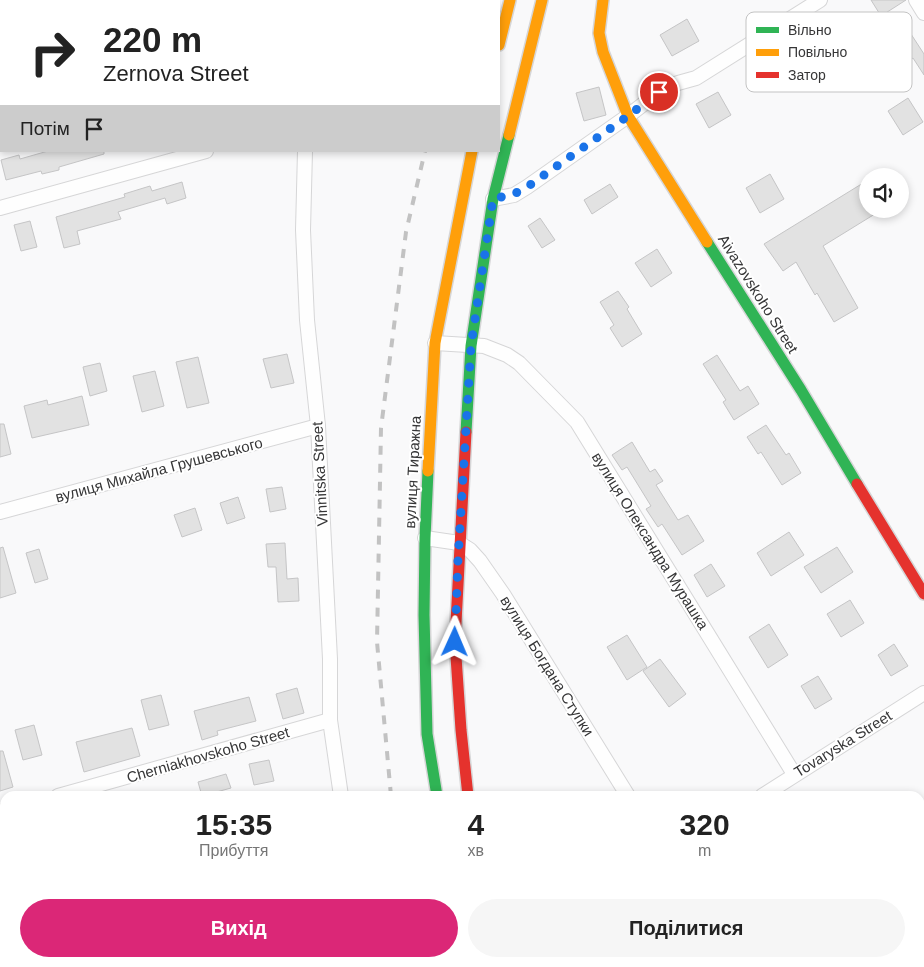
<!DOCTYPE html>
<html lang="uk">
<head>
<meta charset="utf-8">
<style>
  body { margin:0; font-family:Helvetica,sans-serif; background:#f6f6f6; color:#222; height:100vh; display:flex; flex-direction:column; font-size:19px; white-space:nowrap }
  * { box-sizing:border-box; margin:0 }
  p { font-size:16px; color:#767676 }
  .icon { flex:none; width:28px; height:28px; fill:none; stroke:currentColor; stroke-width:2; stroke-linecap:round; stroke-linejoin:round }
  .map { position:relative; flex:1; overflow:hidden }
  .sheet { position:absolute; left:0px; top:791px; width:925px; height:176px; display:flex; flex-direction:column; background:#fff; border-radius:15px 15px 0 0; box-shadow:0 2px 8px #0003 }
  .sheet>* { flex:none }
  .hud { position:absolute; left:0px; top:0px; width:500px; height:152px; box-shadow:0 2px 8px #0003; background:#fff; color:#222; overflow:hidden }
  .tools { position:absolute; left:859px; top:168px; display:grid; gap:10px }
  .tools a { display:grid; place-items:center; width:50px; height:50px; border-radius:50%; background:#fff; box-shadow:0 2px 8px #0003; font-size:25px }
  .pin { position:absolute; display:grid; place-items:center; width:42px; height:42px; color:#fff; margin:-21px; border:2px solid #fff; border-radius:50%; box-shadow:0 1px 5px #0007 }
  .me { position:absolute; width:55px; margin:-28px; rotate:1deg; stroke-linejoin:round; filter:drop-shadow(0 0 4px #0008) }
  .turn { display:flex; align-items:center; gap:18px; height:105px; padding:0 20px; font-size:22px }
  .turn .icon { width:65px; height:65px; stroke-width:2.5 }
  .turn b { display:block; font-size:35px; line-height:42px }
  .then { display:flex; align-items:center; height:48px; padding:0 20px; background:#0003; gap:10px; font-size:19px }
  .eta { display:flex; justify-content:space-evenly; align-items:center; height:85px; text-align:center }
  .eta b { font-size:30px; font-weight:700; line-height:35px }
  .primary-button { display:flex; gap:10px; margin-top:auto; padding:10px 20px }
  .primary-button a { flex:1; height:58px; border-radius:30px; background:#db2777; color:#fff; font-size:20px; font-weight:700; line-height:58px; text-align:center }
  .primary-button a+a { background:#f6f6f6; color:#222 }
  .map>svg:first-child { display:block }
  .building { fill:#e2e2e2; stroke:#c5c5c6 }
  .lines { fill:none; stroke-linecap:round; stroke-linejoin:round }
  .street-casing { stroke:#d6d6d7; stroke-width:16 }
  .fast-casing { stroke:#d6d6d7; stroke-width:14 }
  .slow-casing { stroke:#d6d6d7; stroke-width:14 }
  .jam-casing { stroke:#d6d6d7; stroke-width:14 }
  .street { stroke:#fefefe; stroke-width:14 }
  .fast { stroke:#30b455; stroke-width:11 }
  .slow { stroke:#ff9f0a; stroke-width:11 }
  .jam { stroke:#e5322d; stroke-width:11 }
  .rail { stroke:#c2c2c2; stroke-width:4; stroke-dasharray:9 9; stroke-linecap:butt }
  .route { stroke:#1a73e8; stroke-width:9; stroke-dasharray:0 16.2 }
  .labels { text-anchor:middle; stroke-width:4; stroke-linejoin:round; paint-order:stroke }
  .street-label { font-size:15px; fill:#363637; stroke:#fff }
  .key { fill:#fff; stroke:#c3c3c3; stroke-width:1 }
  .key-label { font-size:14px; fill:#363637 }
</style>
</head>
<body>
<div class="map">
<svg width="924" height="967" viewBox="0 0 924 967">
  <rect width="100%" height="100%" fill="#f9f9fa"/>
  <!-- building -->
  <g class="building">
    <polygon points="871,0 906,0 881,16"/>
    <polygon points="687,19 699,41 672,56 660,35"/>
    <polygon points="909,31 924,54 924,75 913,58 907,63 893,41"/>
    <polygon points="599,87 606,115 584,121 576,93"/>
    <polygon points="718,92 731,115 709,128 696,104"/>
    <polygon points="908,98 923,122 903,135 888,111"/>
    <polygon points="48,151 104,151 104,154 59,167 59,170 42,174 41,171 6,180 1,160 19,155 20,159"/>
    <polygon points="770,174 784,199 760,213 746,188"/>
    <polygon points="868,180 868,209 883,209 823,246 858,308 834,322 817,293 815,295 796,262 783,271 764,244"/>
    <polygon points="182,182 186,198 167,204 165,198 118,212 121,219 77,231 80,244 64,248 56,217 125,197 124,194 150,186 152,191"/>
    <polygon points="610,184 618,197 592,214 584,200"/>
    <polygon points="540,218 555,240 542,248 528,226"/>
    <polygon points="30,221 37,247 21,251 14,225"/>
    <polygon points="657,249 672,273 651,287 635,263"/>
    <polygon points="618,291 629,307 627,309 642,334 622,347 610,328 614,325 600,302"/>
    <polygon points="287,354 294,383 271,388 263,359"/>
    <polygon points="717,355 740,391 748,386 759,404 734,420 723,402 726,400 703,364"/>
    <polygon points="198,357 209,403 187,408 176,362"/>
    <polygon points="100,363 107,391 90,396 83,367"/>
    <polygon points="155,371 164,406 142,412 133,376"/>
    <polygon points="82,396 89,425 32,438 24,406 47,400 48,405"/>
    <polygon points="0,424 4,424 11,454 0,457"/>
    <polygon points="766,425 786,455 789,453 801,473 782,485 761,452 758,454 747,437"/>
    <polygon points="632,442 650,472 655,469 663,481 656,485 678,520 688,515 704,541 682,555 662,524 658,527 646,509 651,506 627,467 622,470 612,455"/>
    <polygon points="282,487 286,509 270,512 266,489"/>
    <polygon points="238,497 245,518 227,524 220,503"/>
    <polygon points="195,508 202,530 182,537 174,515"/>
    <polygon points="789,532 804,555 771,576 757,553"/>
    <polygon points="285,543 287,579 298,578 299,601 278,602 276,567 268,567 266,544"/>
    <polygon points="3,547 16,593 0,598 0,548"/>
    <polygon points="837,547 853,572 821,593 804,567"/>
    <polygon points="39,549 48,579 35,583 26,553"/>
    <polygon points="711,564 725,586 707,597 694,575"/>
    <polygon points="850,600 864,623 841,637 827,614"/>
    <polygon points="769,624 788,655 768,668 749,637"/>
    <polygon points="627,635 647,667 627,680 607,647"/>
    <polygon points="894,644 908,666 891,676 878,655"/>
    <polygon points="660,659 686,694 669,707 643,671"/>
    <polygon points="818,676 832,699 815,709 801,686"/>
    <polygon points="297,688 304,713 283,719 276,694"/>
    <polygon points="161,695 169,725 149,730 141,700"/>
    <polygon points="249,697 256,721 217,731 218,735 202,740 194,711"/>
    <polygon points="34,725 42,755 23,760 15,730"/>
    <polygon points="132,728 140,756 84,772 76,742"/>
    <polygon points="0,751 3,751 13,787 0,791"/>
    <polygon points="269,760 274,781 254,785 249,764"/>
    <polygon points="226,774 231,788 202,796 198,782"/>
  </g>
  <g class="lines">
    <!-- street casing -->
    <g class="street-casing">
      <g id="street">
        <polyline points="916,0 924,13"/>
        <polyline points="336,1 336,0"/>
        <polyline points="305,151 303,230 307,320 318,426 330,659 330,720 341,796"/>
        <polyline points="493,199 514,195 527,187 628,116 659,92 678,83 696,78 820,0"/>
        <polyline points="0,208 206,151"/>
        <polyline points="435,343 484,346 507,355 519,363 577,422 794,774"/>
        <polyline points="0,512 318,426"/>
        <polyline points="425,538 459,543 470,550 480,561 503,594 628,796"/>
        <polyline points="58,796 330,720"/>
        <polyline points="762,796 924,693"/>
        <polyline points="0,812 5,810"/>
        <polyline points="364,962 364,967"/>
        <polyline points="731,962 734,967"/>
        <polyline points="839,962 842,967"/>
      </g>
    </g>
    <!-- fast casing -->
    <g class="fast-casing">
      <g id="fast">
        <polyline points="707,242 801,390 857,484"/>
        <polyline points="466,432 471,346 493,199 509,135"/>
        <polyline points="428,471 425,538 424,615 427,734 437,796"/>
      </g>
    </g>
    <!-- slow casing -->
    <g class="slow-casing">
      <g id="slow">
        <polyline points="603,0 599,33 603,52 628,116 707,242"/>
        <polyline points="499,45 510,0"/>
        <polyline points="509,135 542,0"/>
        <polyline points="428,471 435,343 472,151"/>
        <polyline points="461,962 462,967"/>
        <polyline points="489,962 490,967"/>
      </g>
    </g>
    <!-- jam casing -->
    <g class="jam-casing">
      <g id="jam">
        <polyline points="466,432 455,642 461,730 468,796"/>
        <polyline points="857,484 924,594"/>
      </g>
    </g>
    <!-- street -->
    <use href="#street" class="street"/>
    <!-- fast -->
    <use href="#fast" class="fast"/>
    <!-- slow -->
    <use href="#slow" class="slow"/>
    <!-- jam -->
    <use href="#jam" class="jam"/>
    <!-- rail -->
    <g class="rail">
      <polyline points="459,1 460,0"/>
      <polyline points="391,796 377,642 381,428 406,232 425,151"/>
      <polyline points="412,962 413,967"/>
    </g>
  </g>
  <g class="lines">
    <!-- route -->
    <polyline class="route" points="455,642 458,560 471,346 493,199 514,194 527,187 628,116 659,92"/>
  </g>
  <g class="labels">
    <!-- street labels -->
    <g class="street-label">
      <text transform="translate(758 294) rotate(58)" y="5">Aivazovskoho Street</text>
      <text transform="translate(159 470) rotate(-15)" y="5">вулиця Михайла Грушевського</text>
      <text transform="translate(413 472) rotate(-87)" y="5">вулиця Тиражна</text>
      <text transform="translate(320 474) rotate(-93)" y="5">Vinnitska Street</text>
      <text transform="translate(650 541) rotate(58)" y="5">вулиця Олександра Мурашка</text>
      <text transform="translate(547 666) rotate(58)" y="5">вулиця Богдана Ступки</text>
      <text transform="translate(843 744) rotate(-32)" y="5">Tovaryska Street</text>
      <text transform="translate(208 755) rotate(-16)" y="5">Cherniakhovskoho Street</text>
    </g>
  </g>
  <!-- legend -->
  <rect x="746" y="12" width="166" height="80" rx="8" class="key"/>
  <rect x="756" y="27" width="23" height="6" fill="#30b455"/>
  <rect x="756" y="49" width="23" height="7" fill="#ff9f0a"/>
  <rect x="756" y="72" width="23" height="6" fill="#e5322d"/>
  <g class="key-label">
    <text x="788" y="35">Вільно</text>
    <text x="788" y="57">Повільно</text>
    <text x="788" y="80">Затор</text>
  </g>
</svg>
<div class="tools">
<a><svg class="icon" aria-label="sound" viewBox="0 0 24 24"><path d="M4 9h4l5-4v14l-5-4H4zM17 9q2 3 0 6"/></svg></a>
</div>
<div class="pin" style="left:659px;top:92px;background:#d93025"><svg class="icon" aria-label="arrive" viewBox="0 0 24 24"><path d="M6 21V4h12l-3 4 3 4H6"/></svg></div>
<svg class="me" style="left:455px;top:642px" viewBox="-20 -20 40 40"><path d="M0-17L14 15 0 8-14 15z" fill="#1a73e8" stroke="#fff" stroke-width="4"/></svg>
<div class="hud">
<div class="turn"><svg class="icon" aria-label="right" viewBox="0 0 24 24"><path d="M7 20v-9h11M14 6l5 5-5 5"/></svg><div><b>220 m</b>Zernova Street</div></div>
<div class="then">Потім<svg class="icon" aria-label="arrive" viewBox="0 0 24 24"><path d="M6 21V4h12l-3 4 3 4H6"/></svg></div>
</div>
<section class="sheet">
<div class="eta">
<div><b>15:35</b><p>Прибуття</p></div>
<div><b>4</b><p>хв</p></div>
<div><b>320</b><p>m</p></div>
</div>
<div class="primary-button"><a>Вихід</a><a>Поділитися</a></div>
</section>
</div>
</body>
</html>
